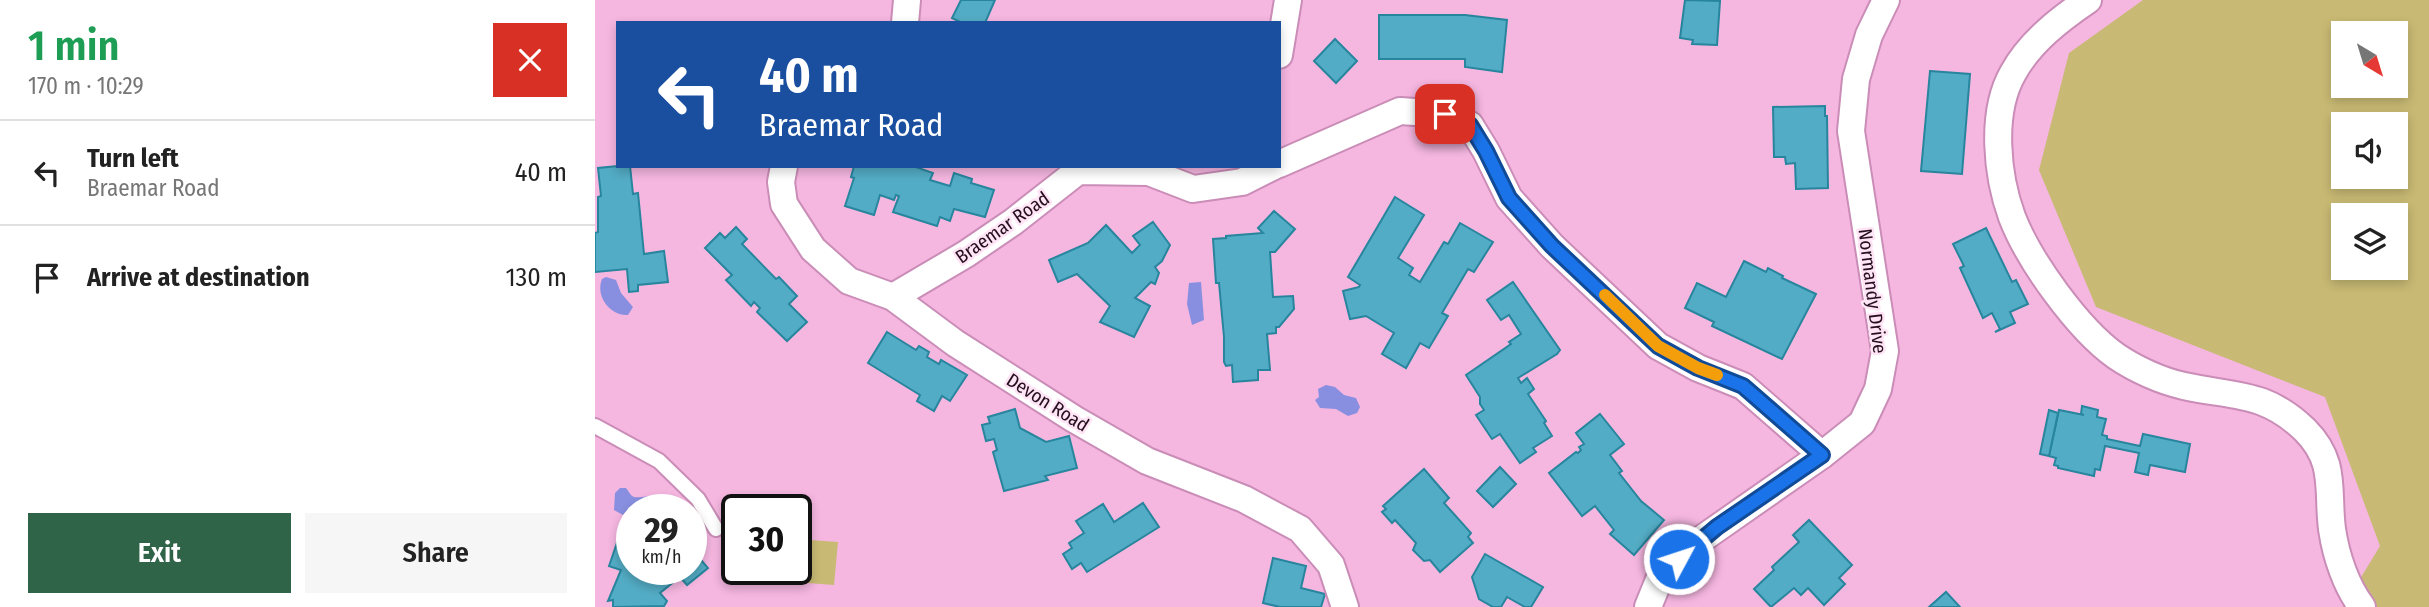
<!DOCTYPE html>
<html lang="en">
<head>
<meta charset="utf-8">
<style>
  body { margin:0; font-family:"Fira Sans Condensed",sans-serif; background:#f6f6f6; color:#222; height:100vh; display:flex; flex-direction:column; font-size:26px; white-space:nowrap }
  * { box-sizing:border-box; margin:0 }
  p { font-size:23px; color:#767676 }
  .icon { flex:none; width:38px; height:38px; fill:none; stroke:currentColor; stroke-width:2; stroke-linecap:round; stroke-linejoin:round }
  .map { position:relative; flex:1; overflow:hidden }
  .drawer { display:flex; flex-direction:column; background:#fff; width:595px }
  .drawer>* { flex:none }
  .banner { position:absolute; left:21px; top:21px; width:665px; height:147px; border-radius:0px; box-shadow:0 4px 10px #0003; background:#1a4fa0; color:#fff; overflow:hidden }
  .needle { width:46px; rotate:142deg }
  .fabs { position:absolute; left:1736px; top:21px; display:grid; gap:14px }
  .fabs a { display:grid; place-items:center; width:77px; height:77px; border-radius:0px; background:#fff; box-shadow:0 4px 10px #0003; font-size:35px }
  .speed { position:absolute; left:21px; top:494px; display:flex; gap:14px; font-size:35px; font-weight:700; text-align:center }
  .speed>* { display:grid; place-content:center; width:91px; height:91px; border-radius:50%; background:#fff; box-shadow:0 4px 10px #0003; line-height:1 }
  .speed small { font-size:18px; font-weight:400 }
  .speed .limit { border:4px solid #111; border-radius:10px; background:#fff; color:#111 }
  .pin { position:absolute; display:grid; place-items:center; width:60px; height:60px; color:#fff; margin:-30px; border-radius:14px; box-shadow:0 4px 10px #0006 }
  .me { position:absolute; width:77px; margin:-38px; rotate:50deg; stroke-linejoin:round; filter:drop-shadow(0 0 5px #0008) }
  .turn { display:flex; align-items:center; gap:24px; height:147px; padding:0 28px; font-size:32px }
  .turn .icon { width:91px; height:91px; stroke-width:2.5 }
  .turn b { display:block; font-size:49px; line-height:60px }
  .round { display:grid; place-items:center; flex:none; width:74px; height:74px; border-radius:0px; background:#f6f6f6 }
  .head { display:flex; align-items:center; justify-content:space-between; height:119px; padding:0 28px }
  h1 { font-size:42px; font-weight:600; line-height:52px; color:#1e9e55 }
  .action { display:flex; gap:14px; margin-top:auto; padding:14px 28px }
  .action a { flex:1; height:80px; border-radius:0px; background:#306449; color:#fff; font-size:28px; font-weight:600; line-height:80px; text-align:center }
  .action a+a { background:#f6f6f6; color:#222 }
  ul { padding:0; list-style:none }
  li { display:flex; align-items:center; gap:21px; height:105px; padding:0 28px; border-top:2px solid #e0e0e0 }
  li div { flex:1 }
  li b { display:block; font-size:26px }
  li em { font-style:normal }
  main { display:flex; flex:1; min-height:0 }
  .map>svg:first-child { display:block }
  .green { fill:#c8ba74; fill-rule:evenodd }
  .water { fill:#888fe0 }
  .building { fill:#53acc5; stroke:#27859d; stroke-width:2 }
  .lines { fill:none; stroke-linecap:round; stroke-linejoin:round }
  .service-casing { stroke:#ca8db7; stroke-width:18 }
  .minor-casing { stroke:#ca8db7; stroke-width:30 }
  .service { stroke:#fff; stroke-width:14 }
  .minor { stroke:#fff; stroke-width:26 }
  .route-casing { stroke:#114b97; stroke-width:18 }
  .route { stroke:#1a73e8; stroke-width:12 }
  .slow { stroke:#f59e0b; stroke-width:12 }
  .labels { text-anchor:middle; stroke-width:5; stroke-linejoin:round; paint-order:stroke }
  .street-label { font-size:19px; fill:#250e1e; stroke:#ffe4f5 }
</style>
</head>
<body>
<main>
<section class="drawer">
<div class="head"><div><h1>1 min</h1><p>170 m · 10:29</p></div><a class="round" style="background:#d93025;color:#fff"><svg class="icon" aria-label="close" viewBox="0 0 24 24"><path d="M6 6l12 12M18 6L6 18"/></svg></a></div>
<ul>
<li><svg class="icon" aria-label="left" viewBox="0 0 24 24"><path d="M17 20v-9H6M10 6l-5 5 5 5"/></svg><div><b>Turn left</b><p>Braemar Road</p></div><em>40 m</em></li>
<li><svg class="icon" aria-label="arrive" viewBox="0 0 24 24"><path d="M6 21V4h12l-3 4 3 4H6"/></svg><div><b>Arrive at destination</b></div><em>130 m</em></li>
</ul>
<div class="action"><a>Exit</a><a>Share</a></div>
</section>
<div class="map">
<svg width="1834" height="607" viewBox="0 0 1834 607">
  <rect width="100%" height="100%" fill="#f5b6e0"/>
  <!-- green -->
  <g class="green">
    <path d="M 1548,0 L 1834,0 L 1834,607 L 1748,607 L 1785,546 L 1730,397 L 1501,307 L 1444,170 L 1474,53 ZM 1748,33 L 1801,33 L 1801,86 L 1748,86 ZM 1748,124 L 1801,124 L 1801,177 L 1748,177 ZM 1748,215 L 1801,215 L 1801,268 L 1748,268 Z"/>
    <polygon points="201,539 243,542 239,585 146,578 146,569 201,569"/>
  </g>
  <!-- water -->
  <g class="water">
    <path d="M 11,277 L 21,280 L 26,293 L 38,307 L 33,315 C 15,316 0,296 7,279 Z"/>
    <polygon points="606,282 609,320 597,325 592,304 594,283"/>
    <polygon points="731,385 740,387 749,395 761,398 765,407 762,413 753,416 741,409 725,408 720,400 724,397 723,389"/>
    <path d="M 25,488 L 31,488 C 33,490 34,493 36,495 C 40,500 49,495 55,497 L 58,503 L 57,508 L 34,509 L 28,515 L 19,510 L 20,493 Z"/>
  </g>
  <!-- building -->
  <g class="building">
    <polygon points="366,0 400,0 390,23 367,23 357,18"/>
    <polygon points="1090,0 1125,1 1122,45 1097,44 1098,40 1085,38"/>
    <polygon points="784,15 870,15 912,20 907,72 870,67 870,59 784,59"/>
    <polygon points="740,39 762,61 741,83 719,61"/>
    <polygon points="1335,71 1375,74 1367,174 1326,171"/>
    <polygon points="1230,106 1230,116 1232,116 1233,188 1201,189 1200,163 1191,164 1190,157 1179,157 1178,107"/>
    <polygon points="23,166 35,166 38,194 43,193 49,254 69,251 73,282 43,285 43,291 34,292 32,269 0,272 0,233 3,232 3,197 6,196 3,168"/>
    <polygon points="259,166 318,166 338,173 335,180 355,186 359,173 377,179 376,183 399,190 390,217 359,209 355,221 345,217 342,226 298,212 304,196 301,195 299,200 285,195 279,215 250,206 259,178 256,177"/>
    <polygon points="800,197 829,215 803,258 818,268 814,275 825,282 849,242 853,244 865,223 898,242 879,272 873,269 847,313 853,316 834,348 825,343 811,368 787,354 799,333 771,316 755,319 748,291 764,287 765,285 753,277"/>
    <polygon points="679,211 700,229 680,252 675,252 678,297 698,296 699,309 684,327 681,327 681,333 672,334 675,370 663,370 663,380 638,382 637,365 631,366 629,362 629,337 624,283 621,283 618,239 631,238 631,236 668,233 663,228"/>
    <polygon points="558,222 575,245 567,261 560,267 564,273 560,284 556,282 540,298 555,306 539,337 505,322 515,306 482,274 463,282 454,260 493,243 511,225 537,253 545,245 538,236"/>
    <polygon points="141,227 152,239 147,244 181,279 184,277 202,296 194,304 212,322 192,341 162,312 165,308 159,302 156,306 131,280 137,275 110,248 125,233 130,238"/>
    <polygon points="1391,228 1417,282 1421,280 1433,304 1415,312 1420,323 1400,332 1405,329 1397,313 1388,318 1365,268 1369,266 1358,244"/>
    <polygon points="1149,261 1171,272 1173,268 1188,276 1187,278 1221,294 1187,359 1117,326 1119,322 1090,308 1102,283 1131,297"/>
    <polygon points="918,282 965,350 962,354 923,378 926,383 932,378 939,389 933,394 951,421 949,423 957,436 938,448 941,452 925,463 905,434 897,439 881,415 889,410 885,404 885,397 871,375 916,344 914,342 926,334 914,315 906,320 892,300"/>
    <polygon points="292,332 321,350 324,346 334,352 332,357 344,364 346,360 372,375 355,401 347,396 339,411 322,401 325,395 273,363"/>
    <polygon points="1487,406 1503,410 1502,417 1511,419 1507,435 1512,436 1512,439 1545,446 1548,434 1595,444 1590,472 1555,465 1553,475 1540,472 1544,453 1510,446 1505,470 1500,469 1499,476 1463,468 1463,466 1459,465 1461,458 1454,456 1464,410 1489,415 1486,414"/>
    <polygon points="420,409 425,428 451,442 474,436 482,468 450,476 453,480 409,491 398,452 402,450 399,439 391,441 387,425 395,423 393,417"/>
    <polygon points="1454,410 1463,413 1454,456 1445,454"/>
    <polygon points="1005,414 1029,444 1015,455 1027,471 1024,473 1046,501 1069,520 1039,555 1015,534 1019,530 1000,506 987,516 954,473 981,452 983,453 986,450 984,447 989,444 981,433"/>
    <polygon points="905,467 921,484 898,507 882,491"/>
    <polygon points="829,469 854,498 849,503 876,533 873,537 878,543 845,572 835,560 829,561 818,550 821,543 800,520 797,523 787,512 791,509 788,506"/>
    <polygon points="139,502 172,502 172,509 142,509 142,529 138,529"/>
    <polygon points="548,503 564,527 492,572 486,563 477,569 468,554 477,548 474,543 489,533 481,521 508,504 519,522"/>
    <polygon points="33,511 37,513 37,569 49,569 56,576 65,569 96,569 96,548 113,568 92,585 85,577 65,593 72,601 69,606 18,607 18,600 13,601 26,570 14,566"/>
    <polygon points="1214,520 1257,565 1244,578 1250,584 1229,605 1213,588 1206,595 1199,588 1176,607 1159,589 1179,570 1177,567 1204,542 1198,535"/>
    <polygon points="890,554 948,587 936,607 930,607 912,597 906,607 898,607 884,599 877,577"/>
    <polygon points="678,558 711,566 706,588 730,594 726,607 685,607 668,603"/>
    <polygon points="1351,592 1365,607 1334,607"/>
  </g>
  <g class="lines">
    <!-- service casing -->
    <g class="service-casing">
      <polyline id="service" points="0,426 64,461 103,499 121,529"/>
    </g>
    <!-- minor casing -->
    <g class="minor-casing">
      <g id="minor">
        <path d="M 1493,0 C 1465,19 1435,42 1418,73 C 1395,113 1402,176 1417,217 C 1434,261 1483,329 1521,356 C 1540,369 1566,381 1589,386 C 1638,397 1670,391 1710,430 C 1742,462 1732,490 1737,529 C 1741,556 1751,586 1767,607"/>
        <polyline points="310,23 312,0"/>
        <polyline points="684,55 693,0"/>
        <polyline points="684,164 805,111 850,114 875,125 891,151 914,198 957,246 1063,346 1103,368 1148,386 1227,455"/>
        <polyline points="189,166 186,182 189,204 218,249 254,281 298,297 360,343 479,419 552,461 649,499 705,529 736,565 750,607"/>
        <polyline points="298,297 371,254 418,222 483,171 554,172 598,189 647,182 679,166"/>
        <polyline points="1053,607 1066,575 1101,543 1227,455 1267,423 1283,389 1290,351 1256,131 1261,79 1274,35 1291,0"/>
      </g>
    </g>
    <!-- service -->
    <use href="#service" class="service"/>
    <!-- minor -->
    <use href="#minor" class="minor"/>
  </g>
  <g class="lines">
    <!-- route casing -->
    <g class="route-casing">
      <polyline id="route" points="850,114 875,125 891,151 914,198 957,246 1063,346 1103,368 1148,386 1227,455 1122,527 1084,559"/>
    </g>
    <!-- route -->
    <use href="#route" class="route"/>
    <!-- slow -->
    <polyline class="slow" points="1010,295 1063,346 1103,368 1122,375"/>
  </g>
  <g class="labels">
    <!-- street labels -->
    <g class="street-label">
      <text transform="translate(407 227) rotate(-35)" y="7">Braemar Road</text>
      <text transform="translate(1278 291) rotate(83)" y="7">Normandy Drive</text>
      <text transform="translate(453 402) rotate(32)" y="7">Devon Road</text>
    </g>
  </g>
</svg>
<div class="fabs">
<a><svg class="needle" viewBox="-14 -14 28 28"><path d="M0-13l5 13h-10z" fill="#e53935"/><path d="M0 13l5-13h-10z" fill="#767676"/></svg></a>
<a><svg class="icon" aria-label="sound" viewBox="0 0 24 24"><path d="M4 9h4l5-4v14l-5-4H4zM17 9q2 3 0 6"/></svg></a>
<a><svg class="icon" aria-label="layers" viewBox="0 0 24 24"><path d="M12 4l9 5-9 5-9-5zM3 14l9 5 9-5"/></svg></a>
</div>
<div class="speed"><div>29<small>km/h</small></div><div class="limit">30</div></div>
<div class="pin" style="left:850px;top:114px;background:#d93025"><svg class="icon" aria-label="arrive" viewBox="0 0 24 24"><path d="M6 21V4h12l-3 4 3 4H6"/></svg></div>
<svg class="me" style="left:1084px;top:559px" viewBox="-20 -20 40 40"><circle r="17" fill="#1a73e8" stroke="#fff" stroke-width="3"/><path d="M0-11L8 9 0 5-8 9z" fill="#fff"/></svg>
<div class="banner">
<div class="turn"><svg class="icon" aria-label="left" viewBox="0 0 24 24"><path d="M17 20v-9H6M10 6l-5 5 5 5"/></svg><div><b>40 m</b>Braemar Road</div></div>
</div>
</div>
</main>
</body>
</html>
